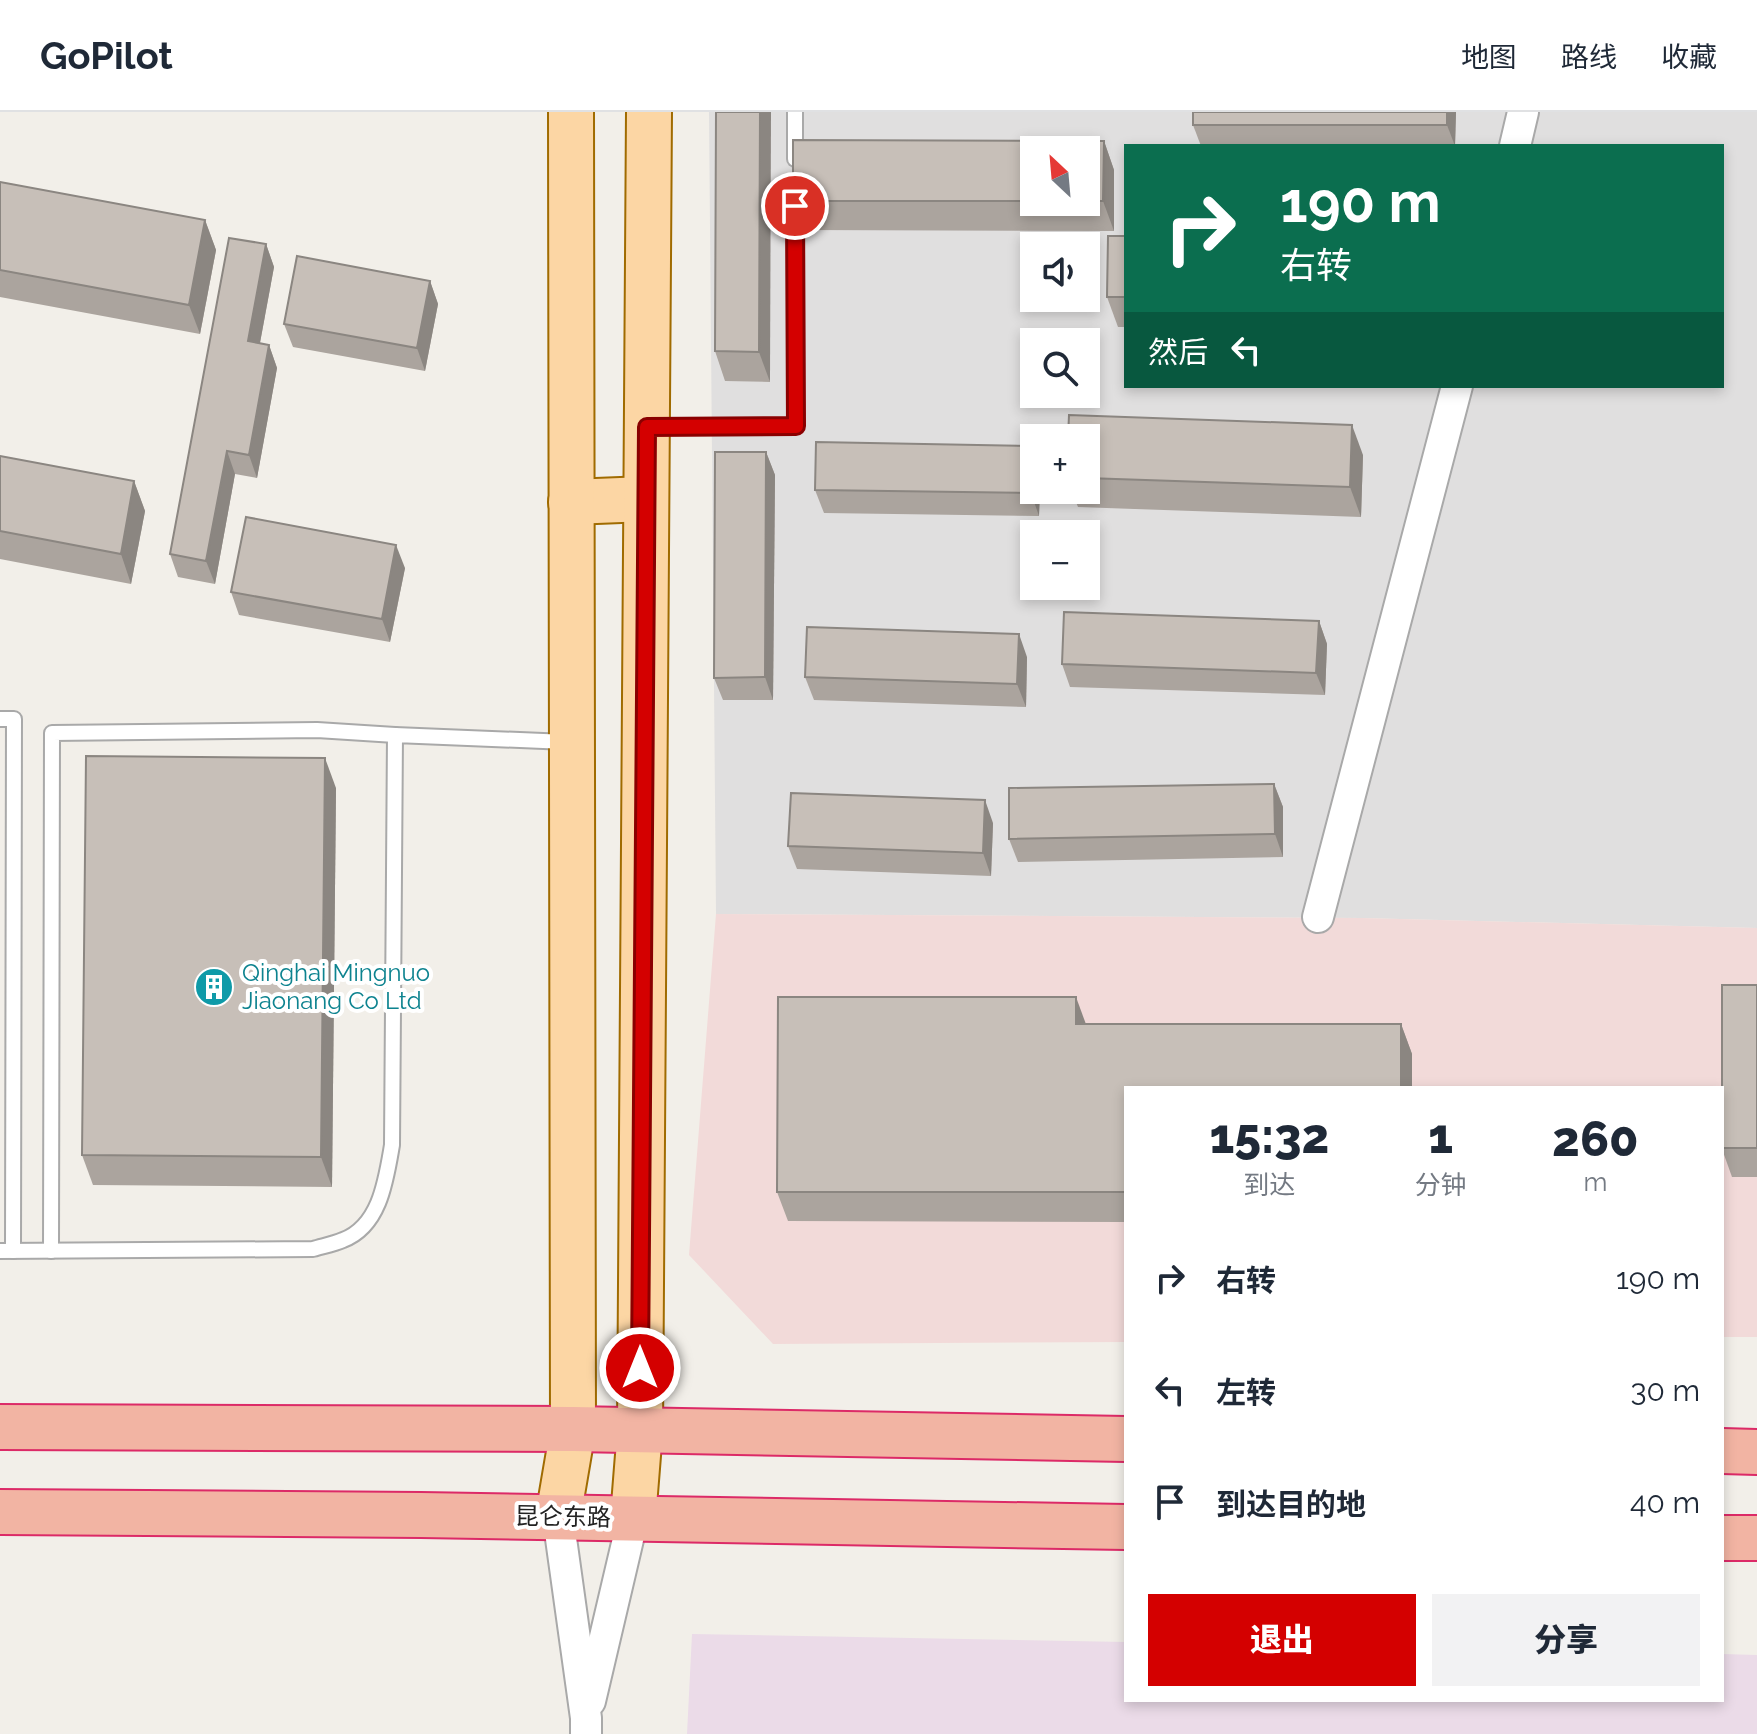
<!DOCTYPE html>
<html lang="zh">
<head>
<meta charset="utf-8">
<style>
  body { margin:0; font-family:Raleway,"Noto Sans SC",sans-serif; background:#f2f2f3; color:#1f2937; height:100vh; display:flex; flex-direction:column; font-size:30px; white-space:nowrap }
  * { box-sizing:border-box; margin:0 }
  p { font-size:26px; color:#747a83 }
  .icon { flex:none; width:44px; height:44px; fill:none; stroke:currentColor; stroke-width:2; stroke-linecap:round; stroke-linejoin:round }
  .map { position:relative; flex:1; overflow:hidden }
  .details { position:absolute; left:1124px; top:974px; width:600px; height:616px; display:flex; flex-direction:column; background:#fff; border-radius:0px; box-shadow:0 4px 12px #0003 }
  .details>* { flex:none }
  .hud { position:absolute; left:1124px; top:32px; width:600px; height:244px; border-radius:0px; box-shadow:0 4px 12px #0003; background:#0b6e4f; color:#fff; overflow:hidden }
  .needle { width:52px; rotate:334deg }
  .fabs { position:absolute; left:1020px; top:24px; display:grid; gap:16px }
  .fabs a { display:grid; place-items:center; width:80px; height:80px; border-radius:0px; background:#fff; box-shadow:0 4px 12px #0003; font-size:40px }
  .pin { position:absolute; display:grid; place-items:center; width:68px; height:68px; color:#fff; margin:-34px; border:4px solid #fff; border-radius:50%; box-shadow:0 2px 8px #0007 }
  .me { position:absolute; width:88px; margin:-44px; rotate:0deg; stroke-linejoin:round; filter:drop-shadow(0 0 6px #0008) }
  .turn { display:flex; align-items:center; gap:28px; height:168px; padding:0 24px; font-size:36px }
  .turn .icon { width:104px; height:104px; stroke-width:2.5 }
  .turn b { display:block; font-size:56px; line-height:68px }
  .then { display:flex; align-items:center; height:76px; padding:0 24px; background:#0003; gap:16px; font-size:30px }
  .eta { display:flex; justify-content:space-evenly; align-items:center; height:136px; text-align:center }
  .eta b { font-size:48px; font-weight:800; line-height:56px }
  .primary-button { display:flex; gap:16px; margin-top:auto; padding:16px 24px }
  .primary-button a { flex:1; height:92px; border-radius:0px; background:#d40000; color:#fff; font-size:32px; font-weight:800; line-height:92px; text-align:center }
  .primary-button a+a { background:#f2f2f3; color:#1f2937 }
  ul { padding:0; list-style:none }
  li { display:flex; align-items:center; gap:24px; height:112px; padding:0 24px }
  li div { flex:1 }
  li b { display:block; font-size:30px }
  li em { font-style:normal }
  header { display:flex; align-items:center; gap:48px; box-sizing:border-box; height:112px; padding:0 40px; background:#fff; border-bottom:2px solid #e0e1e3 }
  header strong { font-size:38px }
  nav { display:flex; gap:44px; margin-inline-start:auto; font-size:28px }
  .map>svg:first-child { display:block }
  .residential { fill:#e0dfdf; fill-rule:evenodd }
  .commercial { fill:#f2dad9 }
  .industrial { fill:#ebdbe8 }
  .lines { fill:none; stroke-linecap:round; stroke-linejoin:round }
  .service-casing { stroke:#a9a9a9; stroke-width:18 }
  .minor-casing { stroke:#a9a9a9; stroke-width:34 }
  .primary-casing { stroke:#a06b00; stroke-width:48 }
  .trunk-casing { stroke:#dc2a67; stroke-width:48 }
  .service { stroke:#fff; stroke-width:14 }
  .minor { stroke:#fff; stroke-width:30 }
  .primary { stroke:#fcd6a4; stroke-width:44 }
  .trunk { stroke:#f2b4a3; stroke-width:44 }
  .wall { fill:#aba49e; fill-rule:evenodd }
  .shaded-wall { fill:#8b8681 }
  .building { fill:#c7bfb8; stroke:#8b8681; stroke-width:2 }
  .route-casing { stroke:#8a0000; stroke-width:20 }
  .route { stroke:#d40000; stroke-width:14 }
  .labels { text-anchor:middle; stroke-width:8; stroke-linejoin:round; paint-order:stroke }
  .culture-label { font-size:24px; fill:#0d838f; stroke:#fff; text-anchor:start }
  .street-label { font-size:24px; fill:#222; stroke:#fff }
</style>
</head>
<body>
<header>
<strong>GoPilot</strong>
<nav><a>地图</a><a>路线</a><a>收藏</a></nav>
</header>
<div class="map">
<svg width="1757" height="1622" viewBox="0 0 1757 1622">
  <rect width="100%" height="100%" fill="#f2efe9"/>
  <!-- residential -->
  <path class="residential" d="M 709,0 L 1757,0 L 1757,816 L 1362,806 L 716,802 ZM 1126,34 L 1722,34 L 1722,274 L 1126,274 ZM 1034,38 L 1086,38 L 1086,90 L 1034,90 ZM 1034,134 L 1086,134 L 1086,186 L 1034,186 ZM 1034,230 L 1086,230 L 1086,282 L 1034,282 ZM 1034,326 L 1086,326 L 1086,378 L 1034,378 ZM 1034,422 L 1086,422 L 1086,474 L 1034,474 Z"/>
  <!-- commercial -->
  <polygon class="commercial" points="716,802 1362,806 1757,816 1757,1225 1722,1225 1722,976 1126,976 1126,1230 773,1232 689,1143"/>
  <!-- industrial -->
  <polygon class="industrial" points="692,1522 1126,1530 1126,1588 1722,1588 1722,1542 1757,1543 1757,1622 687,1622"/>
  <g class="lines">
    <!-- service casing -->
    <g class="service-casing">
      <g id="service">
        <polyline points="795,0 795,47"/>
        <polyline points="651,315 796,314 795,80"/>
        <polyline points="0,607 14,607 13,1139"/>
        <path d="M 0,1139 L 313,1137 C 323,1134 334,1132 343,1128 C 380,1114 386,1068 392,1033 L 395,623 L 567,630"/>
        <polyline points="51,1139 52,621 317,618 395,623"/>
      </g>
    </g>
    <!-- minor casing -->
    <g class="minor-casing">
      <g id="minor">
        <polyline points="1515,34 1523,0"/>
        <polyline points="1318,805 1457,274"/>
        <polyline points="558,1405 586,1606 586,1622"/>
        <polyline points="590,1589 633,1406"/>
      </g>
    </g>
    <!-- primary casing -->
    <g class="primary-casing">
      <g id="primary">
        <polyline points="571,390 646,387"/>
        <polyline points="558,1405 573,1317 571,0"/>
        <polyline points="633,1406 640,1318 649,0"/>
      </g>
    </g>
    <!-- trunk casing -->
    <g class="trunk-casing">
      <g id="trunk">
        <polyline points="0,1315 573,1317 1126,1327"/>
        <polyline points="1722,1339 1757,1340"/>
        <polyline points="0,1400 421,1403 1126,1415"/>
        <polyline points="1722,1426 1757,1426"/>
      </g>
    </g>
    <!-- service -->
    <use href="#service" class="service"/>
    <!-- minor -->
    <use href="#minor" class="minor"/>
    <!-- primary -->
    <use href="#primary" class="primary"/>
    <!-- trunk -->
    <use href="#trunk" class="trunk"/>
  </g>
  <!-- wall -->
  <g class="wall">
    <polygon points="716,0 770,270 725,269 715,239"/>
    <polygon points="1456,0 1455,34 1201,34 1193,13"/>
    <path d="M 793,28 L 1104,29 L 1114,58 L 1114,119 L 804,118 L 793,89 ZM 1034,38 L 1086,38 L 1086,90 L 1034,90 Z"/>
    <polygon points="0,70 205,108 216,138 200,222 0,185"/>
    <polygon points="1126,124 1126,215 1118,215 1107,185"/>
    <polygon points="266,132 274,155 260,231 269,233 277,256 257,366 235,362 215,472 178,465 170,442"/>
    <polygon points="430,169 438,192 425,259 293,235 284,212"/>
    <polygon points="1086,326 1363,343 1361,405 1078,395 1071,378 1086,378"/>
    <polygon points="766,340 775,363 773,588 723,588 714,566"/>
    <polygon points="0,344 134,369 145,399 131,472 0,447"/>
    <polygon points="815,378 1040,378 1039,404 824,401"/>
    <polygon points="405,456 390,530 239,503 231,480"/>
    <polygon points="1319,509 1327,532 1325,583 1070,575 1062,552"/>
    <polygon points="1027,545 1026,595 814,588 805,565"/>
    <polygon points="1274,672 1283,695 1283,745 1018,750 1009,727"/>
    <polygon points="336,676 332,1075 93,1073 82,1043"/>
    <polygon points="993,711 991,764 797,757 788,734"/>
    <polygon points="1722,873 1757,873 1757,1065 1732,1065 1722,1037"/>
    <polygon points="1086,912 1401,912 1412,942 1126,976 1126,1110 788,1109 777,1080"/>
  </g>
  <!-- shaded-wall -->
  <g class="shaded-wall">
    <polygon points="760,0 771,0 770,270 759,240"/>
    <polygon points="1447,0 1456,0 1455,34 1447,13"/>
    <polygon points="1104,29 1114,58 1114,119 1103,89"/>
    <polygon points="205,108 216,138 200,222 189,193"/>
    <polygon points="266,132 274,155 256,252 248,229"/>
    <polygon points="430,169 438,192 425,259 417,236"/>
    <polygon points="269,233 277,256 257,366 249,343"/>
    <polygon points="1352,313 1363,343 1361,405 1350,375"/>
    <polygon points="1032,334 1034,339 1034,378 1040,378 1039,404 1031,381"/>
    <polygon points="227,339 235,362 215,472 206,449"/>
    <polygon points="766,340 775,363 773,588 765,565"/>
    <polygon points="134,369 145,399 131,472 121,442"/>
    <polygon points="396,433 405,456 390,530 382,507"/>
    <polygon points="1319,509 1327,532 1325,583 1316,561"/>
    <polygon points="1019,522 1027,545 1026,595 1017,572"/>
    <polygon points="325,646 336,676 332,1075 321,1045"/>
    <polygon points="1274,672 1283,695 1283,745 1275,722"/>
    <polygon points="985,688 993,711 991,764 983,741"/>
    <polygon points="1076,885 1087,915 1076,912"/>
    <polygon points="1401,912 1412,942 1412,976 1401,976"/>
  </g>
  <!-- building -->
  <g class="building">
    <polygon points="716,0 760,0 759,240 715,239"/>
    <rect x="1193" y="0" width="254" height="13"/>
    <polygon points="793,28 1104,29 1103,89 1086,89 1086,38 1034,38 1034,89 793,89"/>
    <polygon points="0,70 205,108 189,193 0,158"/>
    <polygon points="1108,124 1126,124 1126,185 1107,185"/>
    <polygon points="229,126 266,132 248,229 269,233 249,343 227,339 206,449 170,442"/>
    <polygon points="297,144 430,169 417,236 284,212"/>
    <polygon points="1069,303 1352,313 1350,375 1086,366 1086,326 1068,326"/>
    <polygon points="816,330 1032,334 1031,381 815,378"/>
    <polygon points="715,340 766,340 765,565 714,566"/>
    <polygon points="0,344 134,369 121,442 0,419"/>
    <polygon points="246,405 396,433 382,507 231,480"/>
    <polygon points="1064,500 1319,509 1316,561 1062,552"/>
    <polygon points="807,515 1019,522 1017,572 805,565"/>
    <polygon points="86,644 325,646 321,1045 82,1043"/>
    <polygon points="1274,672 1275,722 1009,727 1009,676"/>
    <polygon points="791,681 985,688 983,741 788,734"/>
    <rect x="1722" y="873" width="35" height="163"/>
    <polygon points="778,885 1076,885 1076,912 1401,912 1401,976 1126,976 1126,1080 777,1080"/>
  </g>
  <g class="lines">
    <!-- route casing -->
    <g class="route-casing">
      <polyline id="route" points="640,1256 647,315 796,314 795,94"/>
    </g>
    <!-- route -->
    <use href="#route" class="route"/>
  </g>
  <!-- icons -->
  <defs>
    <g id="building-disc" transform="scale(2)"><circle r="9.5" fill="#0f9aa8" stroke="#fff"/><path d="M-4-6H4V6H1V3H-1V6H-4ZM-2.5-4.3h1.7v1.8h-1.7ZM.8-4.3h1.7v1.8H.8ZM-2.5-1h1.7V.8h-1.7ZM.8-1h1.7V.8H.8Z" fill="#fff"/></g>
  </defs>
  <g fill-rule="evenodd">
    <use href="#building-disc" x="214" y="875"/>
  </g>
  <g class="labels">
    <!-- culture labels -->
    <g class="culture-label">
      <text x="242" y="869">Qinghai Mingnuo<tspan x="242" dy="28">Jiaonang Co Ltd</tspan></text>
    </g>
    <!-- street labels -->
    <g class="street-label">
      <text transform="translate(563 1405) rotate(1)" y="8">昆仑东路</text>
    </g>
  </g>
</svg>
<div class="fabs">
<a><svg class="needle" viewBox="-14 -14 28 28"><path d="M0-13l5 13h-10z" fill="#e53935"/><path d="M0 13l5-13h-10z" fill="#747a83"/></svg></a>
<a><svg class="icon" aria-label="sound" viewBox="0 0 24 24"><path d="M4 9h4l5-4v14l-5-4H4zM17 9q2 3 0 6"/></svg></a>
<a><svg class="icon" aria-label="search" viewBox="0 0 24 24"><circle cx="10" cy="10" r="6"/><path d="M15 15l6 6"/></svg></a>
<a>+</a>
<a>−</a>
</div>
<div class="pin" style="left:795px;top:94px;background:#d93025"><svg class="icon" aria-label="arrive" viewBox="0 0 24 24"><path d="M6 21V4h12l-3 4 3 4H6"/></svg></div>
<svg class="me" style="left:640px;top:1256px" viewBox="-20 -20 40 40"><circle r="17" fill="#d40000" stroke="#fff" stroke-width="3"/><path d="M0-11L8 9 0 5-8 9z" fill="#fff"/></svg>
<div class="hud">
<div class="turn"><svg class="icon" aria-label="right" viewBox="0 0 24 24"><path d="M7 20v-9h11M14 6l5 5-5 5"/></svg><div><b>190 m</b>右转</div></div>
<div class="then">然后<svg class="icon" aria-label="left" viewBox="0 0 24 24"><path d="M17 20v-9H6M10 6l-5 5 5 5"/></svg></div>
</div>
<section class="details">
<div class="eta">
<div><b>15:32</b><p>到达</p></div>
<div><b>1</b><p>分钟</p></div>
<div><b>260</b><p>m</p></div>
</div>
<ul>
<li><svg class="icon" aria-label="right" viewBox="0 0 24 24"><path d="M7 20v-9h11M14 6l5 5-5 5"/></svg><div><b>右转</b></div><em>190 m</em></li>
<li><svg class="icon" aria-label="left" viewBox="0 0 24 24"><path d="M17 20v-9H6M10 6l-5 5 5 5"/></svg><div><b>左转</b></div><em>30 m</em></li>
<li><svg class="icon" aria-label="arrive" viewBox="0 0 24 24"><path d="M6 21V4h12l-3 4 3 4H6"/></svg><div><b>到达目的地</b></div><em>40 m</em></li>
</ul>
<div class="primary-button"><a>退出</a><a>分享</a></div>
</section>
</div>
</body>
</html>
